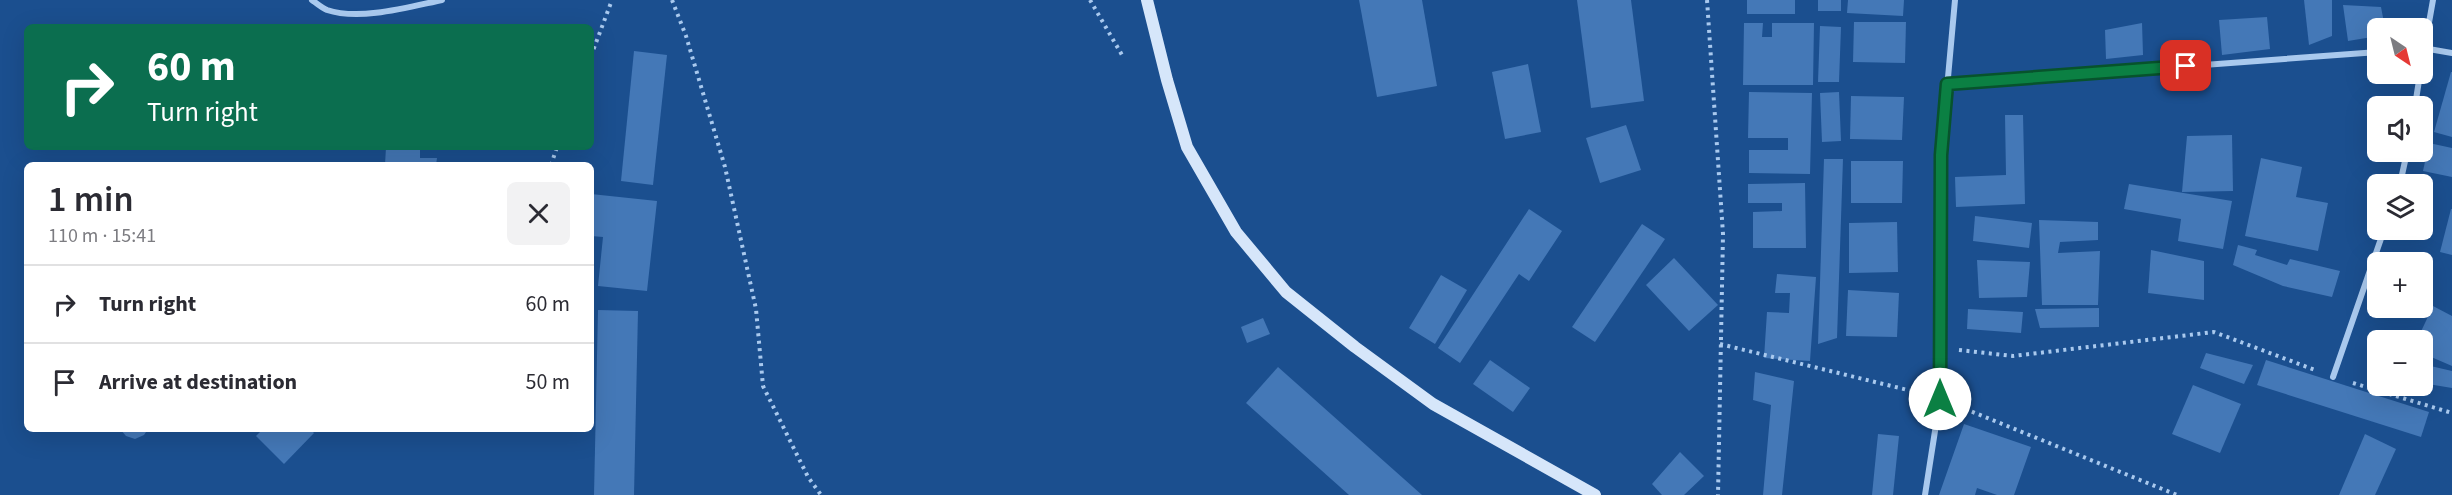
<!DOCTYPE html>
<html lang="en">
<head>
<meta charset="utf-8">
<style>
  body { margin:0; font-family:"Source Sans 3",sans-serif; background:#f2f2f3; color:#2b2b33; height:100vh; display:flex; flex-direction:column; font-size:22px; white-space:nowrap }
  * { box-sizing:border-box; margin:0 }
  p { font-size:20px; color:#7c7c81 }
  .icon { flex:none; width:33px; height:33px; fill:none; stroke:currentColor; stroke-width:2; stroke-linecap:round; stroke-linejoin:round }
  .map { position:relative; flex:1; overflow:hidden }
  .side { position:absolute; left:24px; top:162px; width:570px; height:270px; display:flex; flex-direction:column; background:#fff; border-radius:9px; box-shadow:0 6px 24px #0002 }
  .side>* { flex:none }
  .guide { position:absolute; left:24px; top:24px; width:570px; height:126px; border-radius:9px; box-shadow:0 6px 24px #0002; background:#0b6e4f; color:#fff; overflow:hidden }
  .needle { width:39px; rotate:145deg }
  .controls { position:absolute; left:2367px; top:18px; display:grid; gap:12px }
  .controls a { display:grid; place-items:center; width:66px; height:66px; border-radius:9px; background:#fff; box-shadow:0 6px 24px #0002; font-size:30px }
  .pin { position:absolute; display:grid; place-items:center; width:51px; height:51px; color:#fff; margin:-26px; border-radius:12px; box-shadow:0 3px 9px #0006 }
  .me { position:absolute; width:66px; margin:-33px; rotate:0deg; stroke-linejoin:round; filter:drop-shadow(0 0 4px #0008) }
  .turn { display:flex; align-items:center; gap:21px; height:126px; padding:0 24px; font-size:27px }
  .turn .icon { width:78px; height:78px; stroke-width:2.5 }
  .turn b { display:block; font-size:42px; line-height:51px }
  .round { display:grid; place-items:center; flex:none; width:63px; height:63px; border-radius:9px; background:#f2f2f3 }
  .headline { display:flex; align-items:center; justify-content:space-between; height:102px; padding:0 24px }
  h1 { font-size:36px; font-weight:600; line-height:45px }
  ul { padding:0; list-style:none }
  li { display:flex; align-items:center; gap:18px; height:78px; padding:0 24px; border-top:2px solid #e1e1e2 }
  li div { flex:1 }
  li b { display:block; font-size:22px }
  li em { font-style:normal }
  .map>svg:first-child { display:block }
  .building { fill:#4478b7 }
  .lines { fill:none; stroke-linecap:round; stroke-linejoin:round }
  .path { stroke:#a9c9ee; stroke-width:4; stroke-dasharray:3 4.5; stroke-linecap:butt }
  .street { stroke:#a9c9ee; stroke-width:6 }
  .secondary { stroke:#d6e6fa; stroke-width:12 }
  .route-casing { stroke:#07532c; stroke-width:15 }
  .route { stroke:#0b8043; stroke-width:10 }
</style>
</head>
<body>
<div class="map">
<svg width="2452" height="495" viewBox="0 0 2452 495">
  <rect width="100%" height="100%" fill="#1b4f8f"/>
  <!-- building -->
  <g class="building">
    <polygon points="1359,0 1422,0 1437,86 1377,97"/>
    <polygon points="1577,0 1631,0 1644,101 1591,108"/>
    <rect x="1747" y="0" width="48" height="14"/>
    <rect x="1818" y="0" width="23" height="11"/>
    <polygon points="1848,0 1904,0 1903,16 1847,13"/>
    <polygon points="2304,0 2332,0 2332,36 2309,45"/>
    <polygon points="2343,5 2381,7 2385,28 2378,28 2378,36 2348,41"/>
    <polygon points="2267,17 2270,49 2222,55 2219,20"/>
    <polygon points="1854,22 1906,22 1905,63 1853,62"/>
    <polygon points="1744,23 1763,23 1762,37 1772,37 1772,23 1814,23 1813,85 1743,85"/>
    <polygon points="2142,23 2143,55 2106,59 2105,30"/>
    <polygon points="1820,26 1841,27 1839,82 1818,82"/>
    <polygon points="634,51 667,55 653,185 621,181"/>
    <polygon points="1528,64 1541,132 1505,139 1492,72"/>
    <polygon points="2451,72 2452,72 2452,137 2434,132"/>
    <polygon points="1749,92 1812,93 1810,174 1749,173 1749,150 1788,150 1788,138 1748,138"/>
    <polygon points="1839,92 1841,141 1822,142 1820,93"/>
    <polygon points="1851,96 1904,97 1902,140 1850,139"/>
    <polygon points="2005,115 2023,115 2025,204 1956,207 1955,177 2006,175"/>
    <polygon points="1626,125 1641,170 1600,183 1586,138"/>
    <polygon points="2232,135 2233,191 2182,192 2187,136"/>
    <polygon points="2429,143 2452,148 2452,177 2423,171"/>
    <polygon points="386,147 420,147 420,158 437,158 436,165 385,165"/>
    <polygon points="2261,158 2302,167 2296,197 2328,203 2318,251 2245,236"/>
    <polygon points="1824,159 1843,159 1837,338 1818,344"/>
    <polygon points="1851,161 1903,161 1902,203 1851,203"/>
    <polygon points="1805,183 1806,248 1753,248 1753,212 1782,211 1782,203 1748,203 1748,184"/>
    <polygon points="2129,184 2232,201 2223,249 2178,241 2181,219 2124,209"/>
    <polygon points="591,194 657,201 647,291 598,286 603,237 591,236"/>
    <polygon points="1529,209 1562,231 1529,281 1519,274 1460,363 1438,348"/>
    <polygon points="2451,209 2452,209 2452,255 2440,252"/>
    <polygon points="1975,216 2032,223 2029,248 1973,241"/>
    <polygon points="2039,220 2098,222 2098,240 2060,242 2058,253 2100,251 2098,305 2042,305"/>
    <polygon points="1897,222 1898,272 1849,273 1849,223"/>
    <polygon points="1642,224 1665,239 1595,342 1572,327"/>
    <polygon points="2238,245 2257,250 2255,255 2287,265 2290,259 2340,271 2332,297 2283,286 2233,265"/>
    <polygon points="2151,250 2204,261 2204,300 2148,293"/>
    <polygon points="1674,258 1718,305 1689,331 1646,285"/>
    <polygon points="1977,260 2030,262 2027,297 1979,298"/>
    <polygon points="1777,274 1816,277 1810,361 1764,358 1767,312 1789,313 1790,293 1775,293"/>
    <polygon points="1441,275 1467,290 1435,344 1409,328"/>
    <polygon points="1848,290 1899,293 1897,337 1846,336"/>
    <polygon points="2433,306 2452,316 2452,366 2422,353 2422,340 2417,340"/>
    <polygon points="2099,308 2099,327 2040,328 2035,309"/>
    <polygon points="1968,309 2023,312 2021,333 1967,329"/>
    <polygon points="598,310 638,311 634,495 594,495"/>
    <polygon points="1263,318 1270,334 1247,343 1241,327"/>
    <polygon points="2206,353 2253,365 2244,384 2200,368"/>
    <polygon points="1490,360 1530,388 1513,412 1473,384"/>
    <polygon points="2266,360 2429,412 2421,437 2257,385"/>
    <polygon points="2422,364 2452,371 2452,388 2422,383"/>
    <polygon points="1278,367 1422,495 1349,495 1246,403"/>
    <polygon points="1755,372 1794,381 1782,495 1763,495 1771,405 1753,400"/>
    <polygon points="2193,385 2241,404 2220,453 2172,434"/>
    <polygon points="1964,424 2031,447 2014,495 1997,495 1977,488 1975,495 1939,495"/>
    <polygon points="120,429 148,429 144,435 135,439 126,436"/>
    <polygon points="263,429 310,429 314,433 284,464 256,436"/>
    <polygon points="1878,434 1899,436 1893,495 1872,495"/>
    <polygon points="2365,434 2396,449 2375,495 2339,495"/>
    <polygon points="1680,452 1704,476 1684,495 1662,495 1652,484"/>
  </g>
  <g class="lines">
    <!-- path -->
    <g class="path">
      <polyline points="672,0 686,36 725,167 756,309 763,386 808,477 821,495"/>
      <polyline points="1090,0 1122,55"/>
      <polyline points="1707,0 1723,234 1718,495"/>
      <polyline points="591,56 612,0"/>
      <polyline points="551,165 557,147"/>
      <polyline points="1720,344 1920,393"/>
      <polyline points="1959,350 2013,356 2214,332 2315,370"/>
      <polyline points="2353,383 2452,413"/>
      <polyline points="1958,406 2177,495"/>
    </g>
    <!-- street -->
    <g class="street">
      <path d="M 312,0 C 316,3 322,8 327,10 C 360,21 409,7 442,0"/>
      <polyline points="2423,48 2452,53"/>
      <polyline points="2422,62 2433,0"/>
      <polyline points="1947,84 2378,52"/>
      <polyline points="2415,106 2420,74"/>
      <polyline points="2400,184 2407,152"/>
      <polyline points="2333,377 2384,230"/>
      <polyline points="1925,495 1940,399 1941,155 1955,0"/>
    </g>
    <!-- secondary -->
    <polyline class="secondary" points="1147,0 1167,80 1187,147 1236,232 1286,292 1355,347 1433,404 1595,495"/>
  </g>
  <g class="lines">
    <!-- route casing -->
    <g class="route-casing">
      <polyline id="route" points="1940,399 1941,155 1947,84 2186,66"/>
    </g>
    <!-- route -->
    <use href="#route" class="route"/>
  </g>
</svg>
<div class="controls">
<a><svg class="needle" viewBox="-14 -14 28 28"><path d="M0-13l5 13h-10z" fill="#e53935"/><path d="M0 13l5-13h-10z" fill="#7c7c81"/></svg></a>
<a><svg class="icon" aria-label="sound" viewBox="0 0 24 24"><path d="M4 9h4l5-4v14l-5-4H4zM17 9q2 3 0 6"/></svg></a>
<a><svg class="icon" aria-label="layers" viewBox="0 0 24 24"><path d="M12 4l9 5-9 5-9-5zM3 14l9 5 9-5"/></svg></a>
<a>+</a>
<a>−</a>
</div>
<div class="pin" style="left:2186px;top:66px;background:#d93025"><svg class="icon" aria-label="arrive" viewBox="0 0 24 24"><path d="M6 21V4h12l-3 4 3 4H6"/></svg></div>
<svg class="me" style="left:1940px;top:399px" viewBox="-20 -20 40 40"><circle r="19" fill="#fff"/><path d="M0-13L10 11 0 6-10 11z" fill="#0b8043"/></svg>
<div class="guide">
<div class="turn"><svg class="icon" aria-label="right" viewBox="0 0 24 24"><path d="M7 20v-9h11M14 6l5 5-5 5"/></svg><div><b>60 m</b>Turn right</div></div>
</div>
<section class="side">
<div class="headline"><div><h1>1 min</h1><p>110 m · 15:41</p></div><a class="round"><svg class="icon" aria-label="close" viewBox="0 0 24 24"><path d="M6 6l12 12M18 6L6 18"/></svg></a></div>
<ul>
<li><svg class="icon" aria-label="right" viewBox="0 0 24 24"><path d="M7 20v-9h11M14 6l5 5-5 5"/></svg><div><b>Turn right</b></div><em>60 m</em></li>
<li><svg class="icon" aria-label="arrive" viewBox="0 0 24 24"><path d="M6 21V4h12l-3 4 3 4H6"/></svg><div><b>Arrive at destination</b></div><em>50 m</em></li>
</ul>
</section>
</div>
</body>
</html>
